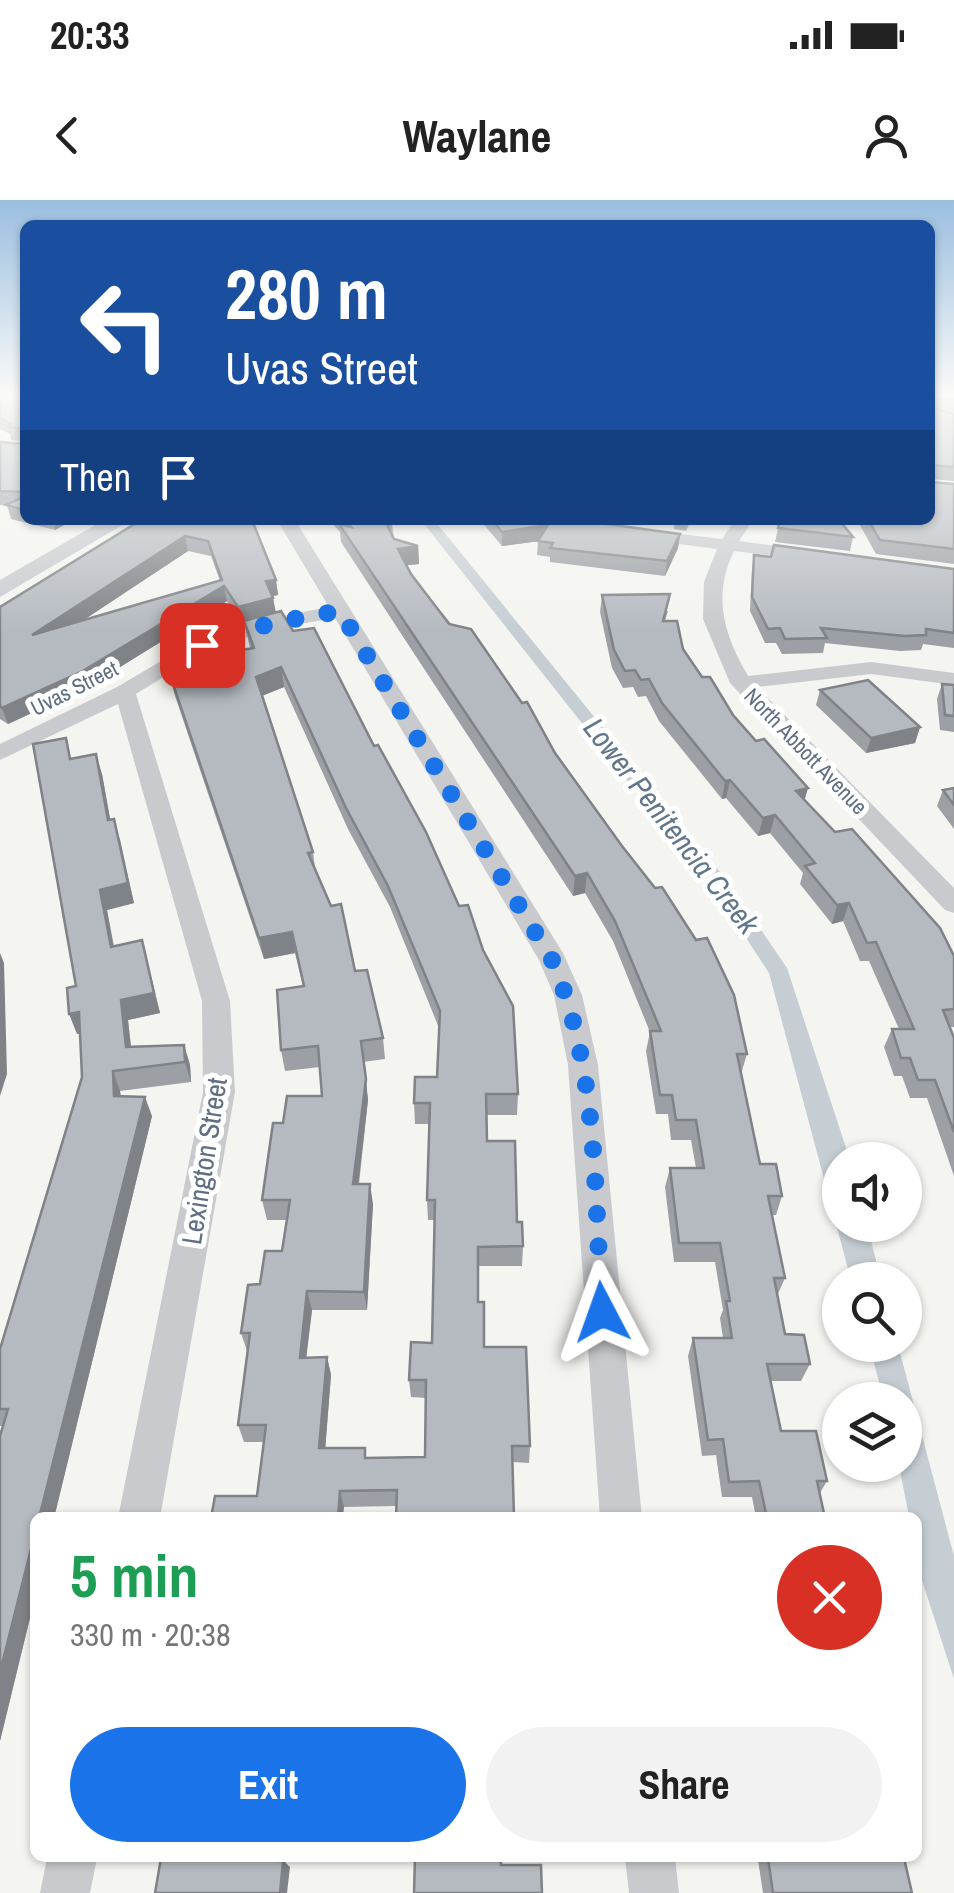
<!DOCTYPE html>
<html lang="en">
<head>
<meta charset="utf-8">
<style>
  body { margin:0; font-family:"Archivo Narrow",sans-serif; background:#f2f2f2; color:#222; height:100vh; display:flex; flex-direction:column; font-size:38px; white-space:nowrap }
  * { box-sizing:border-box; margin:0 }
  p { font-size:32px; color:#767676 }
  .icon { flex:none; width:55px; height:55px; fill:none; stroke:currentColor; stroke-width:2; stroke-linecap:round; stroke-linejoin:round }
  .map { position:relative; flex:1; overflow:hidden }
  .sheet { position:absolute; left:30px; top:1312px; width:892px; height:350px; display:flex; flex-direction:column; background:#fff; border-radius:15px; box-shadow:0 2px 8px #0004 }
  .sheet>* { flex:none }
  .top-card { position:absolute; left:20px; top:20px; width:915px; height:305px; border-radius:15px; box-shadow:0 2px 8px #0004; background:#1a4fa0; color:#fff; overflow:hidden }
  .tools { position:absolute; left:822px; top:942px; display:grid; gap:20px }
  .tools a { display:grid; place-items:center; width:100px; height:100px; border-radius:50%; background:#fff; box-shadow:0 2px 8px #0004; font-size:50px }
  .pin { position:absolute; display:grid; place-items:center; width:85px; height:85px; color:#fff; margin:-42px; border-radius:20px; box-shadow:0 5px 15px #0006 }
  .me { position:absolute; width:110px; margin:-55px; rotate:356deg; stroke-linejoin:round; filter:drop-shadow(0 0 8px #0008) }
  .turn { display:flex; align-items:center; gap:35px; height:210px; padding:0 40px; font-size:45px }
  .turn .icon { width:130px; height:130px; stroke-width:2.5 }
  .turn b { display:block; font-size:70px; line-height:85px }
  .then { display:flex; align-items:center; height:95px; padding:0 40px; background:#0003; gap:20px; font-size:38px }
  .round { display:grid; place-items:center; flex:none; width:105px; height:105px; border-radius:52px; background:#f2f2f2 }
  .headline { display:flex; align-items:center; justify-content:space-between; height:170px; padding:0 40px }
  h1 { font-size:60px; font-weight:800; line-height:75px; color:#1e9e55 }
  .action { display:flex; gap:20px; margin-top:auto; padding:20px 40px }
  .action a { flex:1; height:115px; border-radius:60px; background:#1a73e8; color:#fff; font-size:40px; font-weight:800; line-height:115px; text-align:center }
  .action a+a { background:#f2f2f2; color:#222 }
  .status { display:flex; justify-content:space-between; align-items:center; height:70px; padding:0 50px; background:#fff; direction:ltr }
  .status svg { height:28px; fill:currentColor }
  header { display:flex; justify-content:space-between; align-items:center; height:130px; padding:0 40px; background:#fff; font-size:45px; font-weight:800 }
  .map>svg:first-child { display:block }
  .water { fill:#c6ced4 }
  .lines { fill:none; stroke-linecap:round; stroke-linejoin:round }
  .minor { fill:#c8cace; fill-rule:evenodd }
  .tertiary { fill:#c8cace; fill-rule:evenodd }
  .wall { fill:#9ca0a5; fill-rule:evenodd }
  .shaded-wall { fill:#7f8286 }
  .building { fill:#b5bac0; stroke:#7f8286; stroke-width:2.5; fill-rule:evenodd }
  .route { stroke:#1a73e8; stroke-width:18; stroke-dasharray:0 32.4 }
  .labels { text-anchor:middle; stroke-width:10; stroke-linejoin:round; paint-order:stroke }
  .far-street-label { font-size:22px; fill:#606e84; stroke:#fff }
  .street-label { font-size:28px; fill:#606e84; stroke:#fff }
  .water-label { font-size:30px; font-style:italic; fill:#607689; stroke:#fff }
</style>
</head>
<body>
<div class="status"><b>20:33</b><svg viewBox="0 0 49 12"><path d="M0 12V9h3v3zM5 12V6h3v6zM10 12V3h3v9zM15 12V0h3v12zM26 1h20v11H26zM47 4h2v5h-2z"/></svg></div>
<header><svg class="icon" aria-label="back" viewBox="0 0 24 24"><path d="M15 5l-7 7 7 7"/></svg>Waylane<svg class="icon" aria-label="person" viewBox="0 0 24 24"><circle cx="12" cy="8" r="4"/><path d="M4 21q1-7 8-7t8 7"/></svg></header>
<div class="map">
<svg width="954" height="1693" viewBox="0 0 954 1693">
  <rect width="100%" height="100%" fill="#f4f5f0"/>
  <!-- water -->
  <g class="water">
    <polygon points="421,320 434,320 618,546 641,580 727,680 787,768 850,960 840,960 840,1025 867,1025 881,1080 851,1080 769,773 718,695"/>
    <polygon points="869,1145 898,1145 954,1356 954,1479 918,1368 918,1318 909,1317 899,1265 905,1265 905,1200 884,1200"/>
  </g>
  <g class="lines">
    <!-- minor -->
    <g class="minor">
      <polygon points="277,320 295,320 563,753 582,795 598,865 642,1318 600,1318 568,865 554,795 539,760 335,418 276,428 209,449 136,494 230,801 235,892 160,1318 118,1318 203,892 202,801 118,504 0,560 0,544 117,487 195,441 266,419 329,407"/>
      <path d="M 735,320 L 753,320 L 739,341 L 813,351 L 822,356 L 813,361 L 734,351 C 712,396 724,435 748,476 L 871,462 L 954,473 L 954,485 L 871,474 L 757,487 L 954,688 L 954,713 L 945,710 L 730,483 L 703,419 L 704,382 L 717,349 L 640,339 L 631,334 L 640,329 L 722,339 Z"/>
      <polygon points="47,1658 97,1658 90,1693 40,1693"/>
      <polygon points="625,1658 675,1658 679,1693 629,1693"/>
    </g>
    <!-- tertiary -->
    <polygon class="tertiary" points="104,320 131,320 0,397 0,380"/>
  </g>
  <!-- wall -->
  <g class="wall">
    <polygon points="0,195 25,195 25,320 73,320 55,330 11,319 7,305 0,305 0,242 24,244 24,241 11,240 10,234 0,229"/>
    <polygon points="930,195 954,195 954,212 930,204 930,206 954,214 954,281 931,279 931,282 954,284 954,364 876,354 857,320 930,320"/>
    <path d="M 141,320 L 252,320 L 276,380 L 278,395 L 273,396 L 275,412 L 518,894 L 517,915 L 486,915 L 487,941 L 517,1022 L 523,1046 L 522,1066 L 478,1066 L 478,1102 L 484,1147 L 530,1246 L 529,1263 L 513,1262 L 397,1306 L 344,1307 L 257,1296 L 264,1242 L 244,1242 L 238,1225 L 247,1151 L 241,1133 L 260,1084 L 282,1051 L 287,1020 L 267,1020 L 262,1000 L 283,923 L 322,896 L 320,867 L 285,871 L 281,850 L 303,786 L 295,753 L 264,759 L 175,496 L 170,475 L 188,472 L 185,459 L 250,448 L 244,422 L 240,423 L 227,401 L 86,488 L 8,524 L 0,519 L 0,407 ZM 188,351 L 211,356 L 220,381 L 83,420 ZM 284,487 L 348,629 L 390,707 L 439,828 L 437,877 L 414,903 L 415,924 L 430,924 L 427,1000 L 428,1020 L 434,1020 L 432,1143 L 409,1180 L 411,1197 L 426,1198 L 425,1257 L 367,1258 L 325,1248 L 331,1175 L 327,1157 L 306,1158 L 312,1110 L 367,1110 L 373,1004 L 359,984 L 368,900 L 363,862 L 385,859 L 383,838 L 315,668 L 313,652 L 262,496 Z"/>
    <polygon points="329,320 390,320 392,324 394,339 418,346 419,364 406,365 411,374 555,553 747,854 741,874 760,964 782,996 776,1015 772,1015 785,1078 777,1096 785,1134 810,1164 801,1181 771,1181 781,1231 827,1281 820,1293 825,1318 756,1318 752,1297 722,1297 716,1255 702,1256 688,1156 693,1138 723,1138 720,1118 723,1110 715,1062 674,1062 665,987 670,968 696,968 691,940 671,940 668,914 656,914 646,851 650,832 613,741 585,693 573,696 341,342 340,332"/>
    <polygon points="480,320 577,320 680,334 678,348 665,376 550,362 550,357 537,355 538,341 502,346"/>
    <polygon points="600,320 639,320 639,325"/>
    <polygon points="675,320 691,320 686,331 674,329"/>
    <polygon points="780,320 853,337 850,351 775,342"/>
    <polygon points="754,355 954,369 954,448 923,444 921,450 900,451 825,443 823,453 782,454 776,443 765,443 750,411 752,369"/>
    <polygon points="602,395 668,411 665,421 702,477 805,600 954,756 954,827 950,827 954,838 954,976 927,898 910,898 902,876 894,876 884,847 892,829 899,829 869,761 860,761 843,721 832,724 800,684 803,673 770,633 758,636 726,598 722,599 659,521 646,496 638,497 633,487 623,488 612,468 600,412"/>
    <polygon points="942,484 954,485 954,532 940,530 937,499"/>
    <polygon points="820,490 920,527 915,543 866,553 816,505"/>
    <polygon points="73,559 102,574 110,620 120,639 134,703 107,710 114,746 142,740 160,813 128,820 131,846 184,845 190,865 191,882 120,891 121,896 152,916 54,1318 35,1318 35,1397 0,1541 3,1226 0,1226 0,1149 82,877 80,833 77,834"/>
    <polygon points="954,588 954,629 937,606 943,590"/>
    <polygon points="762,1658 904,1658 912,1693 763,1693 758,1660"/>
  </g>
  <!-- shaded-wall -->
  <g class="shaded-wall">
    <polygon points="53,320 73,320 55,330"/>
    <polygon points="548,325 548,340 502,346 502,332"/>
    <polygon points="680,334 678,348 665,376 667,361"/>
    <polygon points="185,336 188,351 37,451 32,435"/>
    <polygon points="418,346 419,364 399,366 398,349"/>
    <polygon points="276,380 278,395 268,397 266,381"/>
    <polygon points="224,386 227,401 86,488 8,524 2,508"/>
    <polygon points="273,398 276,413 240,423 238,407"/>
    <polygon points="281,467 284,487 259,497 256,477"/>
    <polygon points="920,527 915,543 866,553 871,538"/>
    <polygon points="96,554 102,574 114,640 108,620"/>
    <polygon points="730,580 726,598 722,599 725,581"/>
    <polygon points="808,588 803,606 796,591"/>
    <polygon points="775,615 770,633 758,636 763,618"/>
    <polygon points="114,619 134,703 107,710 117,767 111,747 100,690"/>
    <polygon points="587,673 585,693 573,696 575,676"/>
    <polygon points="849,703 843,721 832,724 837,705"/>
    <polygon points="292,732 295,753 264,759 259,738"/>
    <polygon points="142,740 160,813 128,820 133,867 126,847 121,800"/>
    <polygon points="0,753 4,763 7,874 0,896"/>
    <polygon points="79,812 87,832 77,834 69,814"/>
    <polygon points="184,845 190,865 191,882 185,862"/>
    <polygon points="113,871 120,891 122,916 114,896"/>
    <polygon points="366,879 368,900 356,1004 353,984"/>
    <polygon points="145,897 152,916 54,1318 39,1318"/>
    <polygon points="370,984 373,1004 367,1110 364,1092"/>
    <polygon points="307,1091 312,1110 304,1176 300,1158"/>
    <polygon points="327,1157 331,1175 324,1265 319,1248"/>
    <polygon points="340,1291 344,1307 343,1318 338,1318"/>
    <polygon points="35,1333 35,1397 0,1541 0,1472"/>
    <polygon points="278,1658 285,1658 285,1662 290,1667 287,1693 280,1693"/>
  </g>
  <!-- building -->
  <g class="building">
    <polygon points="0,195 25,195 25,292 0,291 0,242 24,244 24,229 8,227 11,224 0,218"/>
    <polygon points="930,200 930,206 954,214 954,267 931,265 931,282 954,284 954,349 880,340 868,320 930,320"/>
    <polygon points="25,296 25,310 6,305"/>
    <path d="M 141,320 L 252,320 L 276,380 L 266,381 L 273,398 L 238,407 L 224,386 L 81,472 L 2,508 L 0,506 L 0,407 ZM 185,336 L 208,341 L 222,380 L 32,435 Z"/>
    <polygon points="344,320 390,320 392,324 387,325 394,339 418,346 398,349 411,374 449,424 471,429 522,503 527,502 555,553 622,646 655,688 662,687 696,740 707,738 734,795 747,854 737,854 760,964 776,964 782,996 768,996 785,1078 774,1078 785,1134 804,1135 810,1164 767,1164 781,1231 816,1231 827,1281 817,1281 825,1318 767,1318 759,1281 729,1282 723,1239 708,1240 693,1138 732,1138 726,1101 730,1101 720,1043 679,1043 670,968 704,968 696,920 676,920 672,895 660,895 650,831 661,831 615,721 587,673 575,676 339,324 351,327"/>
    <polygon points="492,320 577,320 680,334 667,361 550,348 553,343 538,341 548,325 502,332"/>
    <polygon points="780,320 839,320 853,337 778,328"/>
    <polygon points="774,345 954,369 954,433 926,429 926,435 905,436 821,428 827,438 785,439 780,428 768,429 752,397 754,355 771,357"/>
    <polygon points="670,394 663,421 677,421 683,449 702,477 710,477 733,515 756,541 764,539 808,588 796,591 835,632 852,629 940,728 954,756 954,809 943,810 954,838 954,932 935,880 918,880 910,858 901,858 892,829 914,829 876,742 867,743 849,703 837,705 805,666 815,663 775,615 763,618 730,580 725,581 662,503 649,479 641,480 635,470 625,471 614,450 602,395"/>
    <path d="M 281,411 L 293,431 L 314,428 L 374,546 L 378,545 L 426,632 L 459,706 L 468,705 L 483,750 L 513,806 L 518,894 L 486,894 L 487,941 L 515,941 L 517,1022 L 522,1022 L 523,1046 L 478,1047 L 478,1102 L 484,1102 L 484,1147 L 526,1147 L 530,1246 L 512,1246 L 514,1318 L 396,1318 L 397,1290 L 340,1291 L 338,1318 L 211,1318 L 215,1296 L 257,1296 L 266,1225 L 238,1225 L 250,1133 L 241,1133 L 248,1085 L 260,1084 L 265,1051 L 282,1051 L 290,1000 L 262,1000 L 273,923 L 283,923 L 287,896 L 322,896 L 318,846 L 281,850 L 277,790 L 304,786 L 292,732 L 259,738 L 170,475 L 190,472 L 185,459 L 254,448 L 244,421 ZM 281,467 L 346,608 L 388,686 L 440,811 L 437,877 L 415,877 L 414,903 L 430,903 L 427,1000 L 435,1000 L 432,1143 L 411,1142 L 409,1180 L 426,1180 L 425,1257 L 365,1258 L 365,1248 L 319,1248 L 327,1157 L 300,1158 L 307,1091 L 364,1092 L 370,984 L 353,984 L 366,879 L 361,841 L 383,838 L 367,770 L 355,771 L 341,704 L 331,706 L 308,653 L 313,652 L 256,477 Z"/>
    <polygon points="868,480 920,527 871,538 820,490"/>
    <polygon points="942,484 954,485 954,516 945,515"/>
    <polygon points="66,538 70,559 96,554 108,620 114,619 128,683 100,690 111,747 142,740 154,793 121,800 126,847 184,845 185,862 113,871 114,896 145,897 39,1318 35,1318 35,1333 0,1472 0,1236 8,1209 0,1209 0,1149 82,877 79,812 69,814 67,788 76,786 33,544"/>
    <polygon points="954,588 954,605 943,590"/>
    <polygon points="161,1658 278,1658 277,1661 283,1661 280,1693 155,1693"/>
    <polygon points="415,1658 501,1658 501,1665 541,1665 542,1693 414,1693"/>
    <polygon points="768,1658 904,1658 912,1693 773,1693"/>
  </g>
  <!-- sky -->
  <linearGradient id="sky" x2="0" y2="1"><stop stop-color="#9abee0"/><stop offset="0.45" stop-color="#fafaf8"/><stop offset="1" stop-color="#fafaf8" stop-opacity="0"/></linearGradient>
  <rect width="954" height="432" fill="url(#sky)"/>
  <g class="lines">
    <!-- route -->
    <path class="route" d="M 202,445 L 272,423 L 340,411 L 552,760 C 599,868 594,996 602,1112"/>
  </g>
  <g class="labels">
    <!-- far-street labels -->
    <g class="far-street-label">
      <text transform="translate(74 488) rotate(-27)" y="8">Uvas Street</text>
      <text transform="translate(806 551) rotate(46)" y="8">North Abbott Avenue</text>
    </g>
    <!-- street labels -->
    <g class="street-label">
      <text transform="translate(204 961) rotate(-81)" y="10">Lexington Street</text>
    </g>
    <!-- water labels -->
    <g class="water-label">
      <text transform="translate(671 626) rotate(52)" y="10">Lower Penitencia Creek</text>
    </g>
  </g>
</svg>
<div class="tools">
<a><svg class="icon" aria-label="sound" viewBox="0 0 24 24"><path d="M4 9h4l5-4v14l-5-4H4zM17 9q2 3 0 6"/></svg></a>
<a><svg class="icon" aria-label="search" viewBox="0 0 24 24"><circle cx="10" cy="10" r="6"/><path d="M15 15l6 6"/></svg></a>
<a><svg class="icon" aria-label="layers" viewBox="0 0 24 24"><path d="M12 4l9 5-9 5-9-5zM3 14l9 5 9-5"/></svg></a>
</div>
<div class="pin" style="left:202px;top:445px;background:#d93025"><svg class="icon" aria-label="arrive" viewBox="0 0 24 24"><path d="M6 21V4h12l-3 4 3 4H6"/></svg></div>
<svg class="me" style="left:602px;top:1112px" viewBox="-20 -20 40 40"><path d="M0-17L14 15 0 8-14 15z" fill="#1a73e8" stroke="#fff" stroke-width="4"/></svg>
<div class="top-card">
<div class="turn"><svg class="icon" aria-label="left" viewBox="0 0 24 24"><path d="M17 20v-9H6M10 6l-5 5 5 5"/></svg><div><b>280 m</b>Uvas Street</div></div>
<div class="then">Then<svg class="icon" aria-label="arrive" viewBox="0 0 24 24"><path d="M6 21V4h12l-3 4 3 4H6"/></svg></div>
</div>
<section class="sheet">
<div class="headline"><div><h1>5 min</h1><p>330 m · 20:38</p></div><a class="round" style="background:#d93025;color:#fff"><svg class="icon" aria-label="close" viewBox="0 0 24 24"><path d="M6 6l12 12M18 6L6 18"/></svg></a></div>
<div class="action"><a>Exit</a><a>Share</a></div>
</section>
</div>
</body>
</html>
